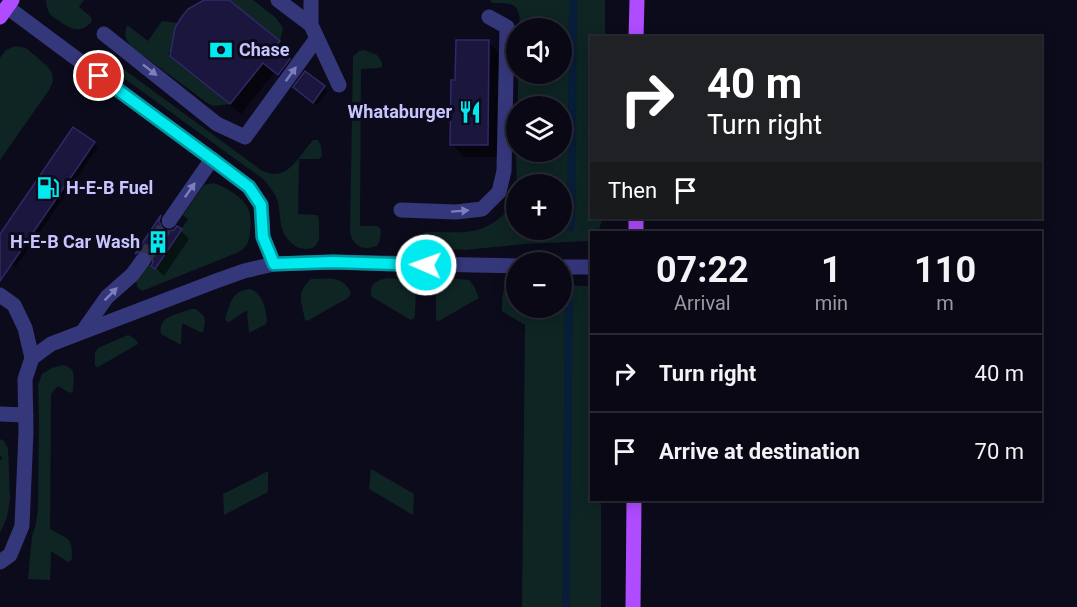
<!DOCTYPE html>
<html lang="en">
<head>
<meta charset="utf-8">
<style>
  body { margin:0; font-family:Roboto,sans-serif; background:#12111d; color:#f1f3f6; height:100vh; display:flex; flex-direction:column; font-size:22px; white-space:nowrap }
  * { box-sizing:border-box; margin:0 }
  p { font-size:20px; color:#999aa0 }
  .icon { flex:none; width:33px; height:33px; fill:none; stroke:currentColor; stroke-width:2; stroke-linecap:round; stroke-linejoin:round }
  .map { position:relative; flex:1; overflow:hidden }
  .drawer { position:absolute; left:590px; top:231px; width:452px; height:270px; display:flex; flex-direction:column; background:#090814; border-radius:0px; box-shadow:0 3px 15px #0003,0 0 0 2px #292934 }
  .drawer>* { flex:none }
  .top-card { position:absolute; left:590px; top:36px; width:452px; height:183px; border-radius:0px; box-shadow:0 3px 15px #0003,0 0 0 2px #292934; background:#202124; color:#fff; overflow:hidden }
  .buttons { position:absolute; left:506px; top:18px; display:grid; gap:12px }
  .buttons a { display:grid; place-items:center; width:66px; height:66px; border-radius:50%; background:#090814; box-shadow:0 3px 15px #0003,0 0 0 2px #292934; font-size:30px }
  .pin { position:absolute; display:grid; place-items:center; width:51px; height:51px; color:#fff; margin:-26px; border:3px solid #fff; border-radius:50%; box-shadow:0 2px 6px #0007 }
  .me { position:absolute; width:66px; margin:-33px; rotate:272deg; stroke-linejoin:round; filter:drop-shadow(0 0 4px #0008) }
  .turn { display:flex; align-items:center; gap:21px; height:126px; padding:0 18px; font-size:27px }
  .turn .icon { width:78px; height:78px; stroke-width:2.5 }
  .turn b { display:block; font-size:42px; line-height:51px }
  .then { display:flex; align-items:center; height:57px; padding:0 18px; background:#0003; gap:12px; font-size:22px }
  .eta { display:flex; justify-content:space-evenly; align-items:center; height:102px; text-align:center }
  .eta b { font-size:36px; font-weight:700; line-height:42px }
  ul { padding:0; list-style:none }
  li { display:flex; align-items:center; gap:18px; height:78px; padding:0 18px; border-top:2px solid #292934 }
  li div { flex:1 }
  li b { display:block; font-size:22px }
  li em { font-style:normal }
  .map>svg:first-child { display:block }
  .green { fill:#0e2523; fill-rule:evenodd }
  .shadow { fill:#0007 }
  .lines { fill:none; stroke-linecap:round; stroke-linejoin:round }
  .stream { stroke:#081d38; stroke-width:8 }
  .building { fill:#1b163d; stroke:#302869; stroke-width:1.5 }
  .minor-tunnel { stroke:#313049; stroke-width:15; stroke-dasharray:15 8; stroke-linecap:butt }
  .minor { stroke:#35377b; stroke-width:15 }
  .major { stroke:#af4cff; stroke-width:15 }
  .oneway { fill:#7e7ebd }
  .route-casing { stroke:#00989c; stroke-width:15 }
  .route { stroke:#00eaf0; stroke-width:10 }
  .labels { text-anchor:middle; stroke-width:6; stroke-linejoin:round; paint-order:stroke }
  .poi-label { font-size:18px; font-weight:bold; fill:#c7c5ff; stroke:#0c0b1b; text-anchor:start }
</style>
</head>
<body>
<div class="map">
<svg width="1077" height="607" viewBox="0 0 1077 607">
  <rect width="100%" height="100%" fill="#0c0b1b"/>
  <!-- green -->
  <g class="green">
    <path d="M 46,0 L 84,0 L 79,7 L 91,17 L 92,21 C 81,35 70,29 58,20 C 55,18 52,17 50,14 C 47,10 46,4 46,0 Z"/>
    <polygon points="229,0 253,0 276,18 283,28 280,41"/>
    <path d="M 490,0 L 605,0 L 605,37 L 591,38 L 591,218 L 603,218 L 598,232 L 591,232 L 591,239 L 589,241 L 524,244 L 465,250 L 428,248 L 422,240 L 422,236 L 425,232 C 455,231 476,238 501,217 C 508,211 514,204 515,194 C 518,180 516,165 516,152 L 561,152 L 561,106 L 518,106 L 518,74 L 561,74 L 561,28 L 520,28 C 520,4 516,3 493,3 ZM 516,184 L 561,184 L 561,230 L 516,230 Z"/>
    <path d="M 162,21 L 178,23 L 176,43 L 168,54 L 230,104 L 213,106 L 206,102 L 132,47 C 125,40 124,35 127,25 L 148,41 Z"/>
    <polygon points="15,46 26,48 47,66 52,73 53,81 49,90 0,160 0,58 6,50"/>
    <path d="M 364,50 L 377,55 L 382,62 L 382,67 L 379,68 L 361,69 L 360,226 L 377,226 L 381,229 L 380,240 L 377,246 C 362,251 353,246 350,232 L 353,57 L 359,51 Z"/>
    <path d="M 103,57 L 107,57 L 261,170 C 287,184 298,157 313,140 L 318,140 L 321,146 L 322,156 L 319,159 L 299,159 L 298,214 L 317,215 C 320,220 319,223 319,228 C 319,233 320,238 318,242 C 313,252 301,250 294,245 C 277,231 282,220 278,202 C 275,193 269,186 263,179 L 103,63 L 101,60 Z"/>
    <path d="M 213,183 C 225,186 241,196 248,208 C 251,215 251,225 250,232 C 249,242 247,247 239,252 L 142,291 L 138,288 L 136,282 L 148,264 L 156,268 L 188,219 L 183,215 L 204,185 Z"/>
    <path d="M 387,278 C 393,279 402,278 408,280 C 419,284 415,305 415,314 L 414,318 L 411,320 L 372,297 C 368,285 375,281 387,278 Z"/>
    <path d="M 311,279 C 328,279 343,275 351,293 L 348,298 L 307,321 L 305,320 C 302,301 295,294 311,279 Z"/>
    <path d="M 459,279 L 469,280 L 474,286 L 479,298 L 439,321 L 436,320 C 437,309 433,286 443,281 C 447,279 454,279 459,279 Z"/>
    <polygon points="513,283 516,284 516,308 561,308 561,285 587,286 591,288 591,500 601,500 601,607 522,607 525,325 502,311 502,299 504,290"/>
    <path d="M 250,289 C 263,294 266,308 267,321 L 266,324 L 249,333 L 247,310 L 229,322 L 226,321 L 225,318 C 231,303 231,291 250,289 Z"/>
    <path d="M 191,309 L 196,309 L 204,316 L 205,323 L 203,332 L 200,332 L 182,323 L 181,345 L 161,334 C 158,315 177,315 191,309 Z"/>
    <path d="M 128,335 C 133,337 136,339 138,344 L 98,367 L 95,366 L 95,353 L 98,348 Z"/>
    <path d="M 62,365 C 78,368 73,377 73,391 L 70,393 L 58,386 L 51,394 L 50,529 C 70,541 72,535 72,560 L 68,562 L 51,551 L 50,580 L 28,579 L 32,536 L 36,524 L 38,508 L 39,420 L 38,385 L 42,374 L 52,368 Z"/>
    <polygon points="0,439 4,441 8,448 10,499 7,517 0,533 0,461 2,458 0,455"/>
    <polygon points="371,469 414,494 413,515 369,489"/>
    <polygon points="268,471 268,492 224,515 223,494"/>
  </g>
  <!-- shadow -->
  <g class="shadow">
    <polygon points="208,0 227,0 279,42 290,53 286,57 300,70 289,85 274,73 241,114 182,66 171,55"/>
    <polygon points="488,42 500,54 500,157 464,157 452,145 457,81"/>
    <polygon points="306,73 328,91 317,105 299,91"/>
    <polygon points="74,129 98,147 16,267 0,256 0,236"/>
    <polygon points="161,218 168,225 167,230 168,232 181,231 189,239 164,276 153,265 154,259 148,259 144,262 136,254"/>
  </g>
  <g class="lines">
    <!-- stream -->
    <g class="stream">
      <polyline points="571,228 573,0"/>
      <polyline points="566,607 569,302"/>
    </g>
  </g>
  <!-- building -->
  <g class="building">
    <polygon points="204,0 229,0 280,41 275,47 290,59 278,75 263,63 230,104 170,56 175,28 181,18 188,9"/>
    <polygon points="456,40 489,40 488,145 450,145 451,80 455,80"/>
    <polygon points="305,71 325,86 313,103 293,87"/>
    <polygon points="73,127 95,142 0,281 0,234"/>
    <polygon points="161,215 159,221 163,229 169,231 174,230 177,226 182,229 155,269 151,266 153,262 152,257 148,252 140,251 135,254"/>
  </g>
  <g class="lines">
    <!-- minor-tunnel -->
    <polyline class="minor-tunnel" points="143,260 169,221"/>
    <!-- minor -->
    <g class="minor">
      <polyline points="278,0 311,25 339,85"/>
      <polyline points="7,7 249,187 261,205 263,237 274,264"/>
      <polyline points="311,25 311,0"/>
      <polyline points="104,34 217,124 245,137 317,38"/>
      <polyline points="401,210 456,212 482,209 499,192 504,171 507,27 489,17"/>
      <polyline points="169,221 212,159"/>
      <polyline points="561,267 591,267"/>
      <polyline points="0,295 14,305 25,328 32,358"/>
      <polyline points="83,331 107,297 132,275 143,260"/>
      <polyline points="0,414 26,415"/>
      <polyline points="0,562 10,555 22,526 26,432 25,379 32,358 51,344 216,281 244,271 274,264 333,262 516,266"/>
    </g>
    <!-- major -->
    <g class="major">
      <polyline points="0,17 12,0"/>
      <polyline points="636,38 637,0"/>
      <polyline points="636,232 636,218"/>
      <polyline points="633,607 634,500"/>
    </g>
  </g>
  <!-- one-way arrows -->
  <defs><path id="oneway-solid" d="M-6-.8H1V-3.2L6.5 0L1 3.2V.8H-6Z" transform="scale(1.5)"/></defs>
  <g class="oneway">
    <use href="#oneway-solid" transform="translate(150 70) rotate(38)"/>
    <use href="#oneway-solid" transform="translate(291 74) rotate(-54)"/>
    <use href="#oneway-solid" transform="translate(190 190) rotate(-55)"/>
    <use href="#oneway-solid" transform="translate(460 211) rotate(-4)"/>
    <use href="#oneway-solid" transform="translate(111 294) rotate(-45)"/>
  </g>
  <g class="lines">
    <!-- route casing -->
    <g class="route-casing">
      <polyline id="route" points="99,76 216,162 249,187 261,205 263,237 274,264 333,262 426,265"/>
    </g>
    <!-- route -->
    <use href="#route" class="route"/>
  </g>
  <!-- icons -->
  <defs>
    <g id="bank-bare" transform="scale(1.8)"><path d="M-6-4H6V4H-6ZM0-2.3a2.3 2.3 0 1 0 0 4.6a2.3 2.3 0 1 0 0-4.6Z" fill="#00eaf0" stroke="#0c0b1b" stroke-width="2.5" paint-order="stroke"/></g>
    <g id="restaurant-bare" transform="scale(1.8)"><path d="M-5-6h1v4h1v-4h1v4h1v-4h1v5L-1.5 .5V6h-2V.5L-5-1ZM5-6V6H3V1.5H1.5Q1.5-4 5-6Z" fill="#00eaf0" stroke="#0c0b1b" stroke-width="2.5" paint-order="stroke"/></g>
    <g id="fuel-bare" transform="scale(1.8)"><path d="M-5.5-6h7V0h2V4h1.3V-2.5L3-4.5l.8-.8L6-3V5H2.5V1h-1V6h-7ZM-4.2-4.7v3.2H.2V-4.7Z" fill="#00eaf0" stroke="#0c0b1b" stroke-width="2.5" paint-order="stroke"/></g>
    <g id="building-bare" transform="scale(1.8)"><path d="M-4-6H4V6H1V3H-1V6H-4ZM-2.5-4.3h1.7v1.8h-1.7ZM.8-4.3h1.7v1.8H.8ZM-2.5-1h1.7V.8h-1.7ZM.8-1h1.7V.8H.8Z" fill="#00eaf0" stroke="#0c0b1b" stroke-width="2.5" paint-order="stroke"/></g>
  </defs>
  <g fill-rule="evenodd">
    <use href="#bank-bare" x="221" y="50"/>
    <use href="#restaurant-bare" x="470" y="112"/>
    <use href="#fuel-bare" x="48" y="188"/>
    <use href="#building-bare" x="158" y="242"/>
  </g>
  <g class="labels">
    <!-- poi labels -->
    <g class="poi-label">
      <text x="239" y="56">Chase</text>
      <text x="452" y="118" text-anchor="end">Whataburger</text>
      <text x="66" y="194">H-E-B Fuel</text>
      <text x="140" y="248" text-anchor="end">H-E-B Car Wash</text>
    </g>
  </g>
</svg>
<div class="buttons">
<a><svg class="icon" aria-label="sound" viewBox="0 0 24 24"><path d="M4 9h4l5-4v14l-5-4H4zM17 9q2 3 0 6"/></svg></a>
<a><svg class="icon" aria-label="layers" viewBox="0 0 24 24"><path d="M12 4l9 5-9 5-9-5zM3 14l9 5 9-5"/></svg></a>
<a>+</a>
<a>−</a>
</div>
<div class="pin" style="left:99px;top:76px;background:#d93025"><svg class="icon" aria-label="arrive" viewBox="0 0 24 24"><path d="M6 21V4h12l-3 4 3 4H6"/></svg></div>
<svg class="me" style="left:426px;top:265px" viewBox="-20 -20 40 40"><circle r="17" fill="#00eaf0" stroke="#fff" stroke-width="3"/><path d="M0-11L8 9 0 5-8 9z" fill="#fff"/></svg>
<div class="top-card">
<div class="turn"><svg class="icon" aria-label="right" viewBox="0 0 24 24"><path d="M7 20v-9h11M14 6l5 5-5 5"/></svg><div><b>40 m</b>Turn right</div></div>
<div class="then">Then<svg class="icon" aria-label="arrive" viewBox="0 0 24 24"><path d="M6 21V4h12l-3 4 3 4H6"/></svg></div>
</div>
<section class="drawer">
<div class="eta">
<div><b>07:22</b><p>Arrival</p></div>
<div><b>1</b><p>min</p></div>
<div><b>110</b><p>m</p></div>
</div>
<ul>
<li><svg class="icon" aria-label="right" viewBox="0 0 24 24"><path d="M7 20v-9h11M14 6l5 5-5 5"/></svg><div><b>Turn right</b></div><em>40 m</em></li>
<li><svg class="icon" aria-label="arrive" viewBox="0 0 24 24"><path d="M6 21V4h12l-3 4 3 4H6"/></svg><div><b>Arrive at destination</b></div><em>70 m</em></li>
</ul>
</section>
</div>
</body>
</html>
